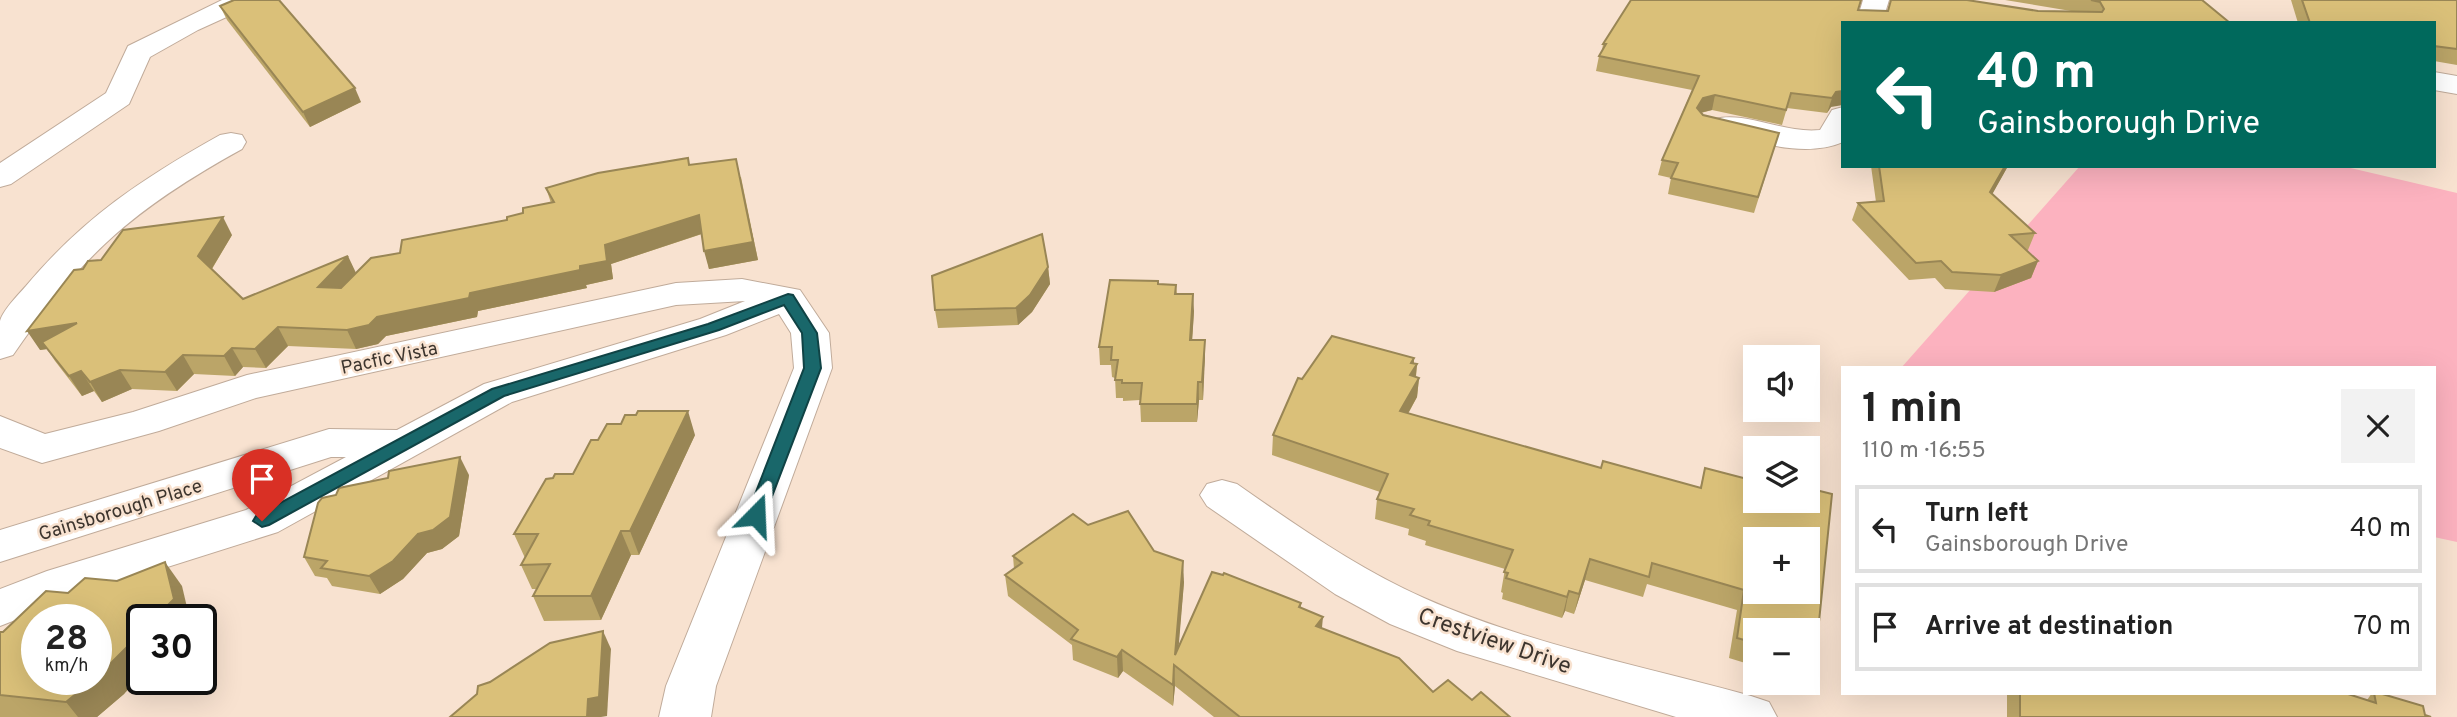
<!DOCTYPE html>
<html lang="en">
<head>
<meta charset="utf-8">
<style>
  body { margin:0; font-family:Overpass,sans-serif; background:#f2f2f2; color:#222; height:100vh; display:flex; flex-direction:column; font-size:26px; white-space:nowrap }
  * { box-sizing:border-box; margin:0 }
  p { font-size:23px; color:#767676 }
  .icon { flex:none; width:38px; height:38px; fill:none; stroke:currentColor; stroke-width:2; stroke-linecap:round; stroke-linejoin:round }
  .map { position:relative; flex:1; overflow:hidden }
  .sheet { position:absolute; left:1841px; top:366px; width:595px; height:329px; display:flex; flex-direction:column; background:#fff; border-radius:0px; box-shadow:0 7px 28px #0002 }
  .sheet>* { flex:none }
  .guide { position:absolute; left:1841px; top:21px; width:595px; height:147px; border-radius:0px; box-shadow:0 7px 28px #0002; background:#00695c; color:#fff; overflow:hidden }
  .controls { position:absolute; left:1743px; top:345px; display:grid; gap:14px }
  .controls a { display:grid; place-items:center; width:77px; height:77px; border-radius:0px; background:#fff; box-shadow:0 7px 28px #0002; font-size:35px }
  .speed { position:absolute; left:21px; top:604px; display:flex; gap:14px; font-size:35px; font-weight:700; text-align:center }
  .speed>* { display:grid; place-content:center; width:91px; height:91px; border-radius:50%; background:#fff; box-shadow:0 7px 28px #0002; line-height:1 }
  .speed small { font-size:18px; font-weight:400 }
  .speed .limit { border:4px solid #111; border-radius:10px; background:#fff; color:#111 }
  .pin { position:absolute; display:grid; place-items:center; width:60px; height:60px; color:#fff; margin:-72px -30px; border-radius:50% 50% 50% 0; rotate:-45deg; box-shadow:0 0 7px #0007 }
  .pin .icon { rotate:45deg }
  .me { position:absolute; width:77px; margin:-38px; rotate:21deg; stroke-linejoin:round; filter:drop-shadow(0 0 5px #0008) }
  .turn { display:flex; align-items:center; gap:24px; height:147px; padding:0 21px; font-size:32px }
  .turn .icon { width:91px; height:91px; stroke-width:2.5 }
  .turn b { display:block; font-size:49px; line-height:60px }
  .round { display:grid; place-items:center; flex:none; width:74px; height:74px; border-radius:0px; background:#f2f2f2 }
  .overview { display:flex; align-items:center; justify-content:space-between; height:119px; padding:0 21px }
  h1 { font-size:42px; font-weight:700; line-height:52px }
  ul { padding:0; list-style:none }
  li { display:flex; align-items:center; gap:21px; height:88px; margin:0 14px 10px; padding:0 7px; border:4px solid #e0e0e0; border-radius:0px }
  li div { flex:1 }
  li b { display:block; font-size:26px }
  li em { font-style:normal }
  .map>svg:first-child { display:block }
  .green { fill:#fcb2bf }
  .lines { fill:none; stroke-linecap:round; stroke-linejoin:round }
  .minor-casing { stroke:#c0ab9a; stroke-width:2 }
  .minor { fill:#fff; fill-rule:evenodd }
  .wall { fill:#bba568; fill-rule:evenodd }
  .shaded-wall { fill:#998655 }
  .building { fill:#dac079; stroke:#998655; stroke-width:2; fill-rule:evenodd }
  .route { fill:#19676a; stroke:#104345; stroke-width:2 }
  .labels { text-anchor:middle; stroke-width:5; stroke-linejoin:round; paint-order:stroke }
  .street-label { font-size:19px; fill:#3d352e; stroke:#f8e2d0 }
  .near-street-label { font-size:23px; fill:#3d352e; stroke:#f8e2d0 }
</style>
</head>
<body>
<div class="map">
<svg width="2457" height="717" viewBox="0 0 2457 717">
  <rect width="100%" height="100%" fill="#f8e2d0"/>
  <!-- green -->
  <polygon class="green" points="2080,166 2342,166 2457,193 2457,542 2434,537 2434,368 1901,368"/>
  <g class="lines">
    <!-- minor casing -->
    <g class="minor-casing">
      <g id="minor">
        <polygon points="222,0 257,0 253,5 198,30 150,57 129,104 11,184 0,187 0,163 106,93 128,46"/>
        <polygon points="1863,0 1889,0 1882,23 1856,23"/>
        <polygon points="2434,72 2457,76 2457,94 2434,90"/>
        <path d="M 1843,107 L 1843,142 C 1803,159 1755,141 1715,131 L 1711,125 L 1715,119 C 1746,111 1785,134 1820,130 L 1832,110 Z"/>
        <path d="M 231,133 L 242,135 L 246,142 L 242,149 C 135,208 82,254 13,355 L 0,359 C 0,347 0,332 0,321 C 3,310 18,295 26,286 C 83,218 143,178 220,135 Z"/>
        <polygon points="742,279 800,290 829,333 832,368 716,686 711,717 659,717 666,686 794,368 791,333 779,314 726,335 512,402 278,532 79,595 0,626 0,589 47,571 246,510 346,457 331,457 0,562 0,530 329,429 397,430 484,384 700,319 745,301 676,305 256,398 159,431 42,463 0,448 0,416 45,434 133,412 247,375 676,283"/>
        <path d="M 1222,480 L 1237,484 C 1297,526 1357,568 1424,598 C 1528,644 1642,666 1751,696 L 1769,702 L 1777,717 L 1676,717 L 1457,651 L 1390,624 L 1335,594 L 1207,506 L 1200,495 L 1207,484 Z"/>
      </g>
    </g>
    <!-- minor -->
    <use href="#minor" class="minor"/>
  </g>
  <!-- wall -->
  <g class="wall">
    <polygon points="2005,0 2202,0 2230,23 1843,23 1831,107 1827,113 1787,108 1782,125 1712,110 1701,113 1703,115 1774,149 1754,213 1668,194 1671,178 1658,175 1662,160 1692,90 1596,71 1599,56 1602,51 1603,44 1858,10 2071,11"/>
    <polygon points="2291,0 2457,0 2457,65 2434,61 2434,23 2298,23"/>
    <polygon points="220,6 361,102 310,127 227,20"/>
    <polygon points="689,165 741,177 758,260 709,269 702,234 611,264 613,279 586,285 587,288 478,311 477,317 386,336 378,344 356,349 288,346 266,368 243,367 235,376 194,374 177,391 132,389 102,402 94,391 82,396 55,361 47,349 40,350 83,269 101,260 232,235 212,269 243,299 356,273 400,253 507,220 551,203 546,188"/>
    <polygon points="1871,166 2008,166 1992,194 2035,233 2028,250 2026,250 2038,261 2031,278 1994,292 1945,289 1935,278 1909,280 1852,220 1858,203 1876,202"/>
    <polygon points="1048,267 1050,284 1032,312 1018,325 938,328 935,310"/>
    <polygon points="1158,284 1176,285 1177,294 1194,311 1192,340 1205,340 1203,400 1199,400 1197,422 1141,422 1140,400 1123,401 1123,398 1116,398 1115,378 1112,377 1111,365 1100,365 1099,347"/>
    <path d="M 1332,336 L 1414,358 L 1414,363 L 1417,364 L 1416,377 L 1419,378 L 1417,397 L 1408,414 L 1601,468 L 1603,461 L 1700,488 L 1705,468 L 1755,481 L 1755,500 L 1808,500 L 1808,488 L 1832,494 L 1815,661 L 1808,678 L 1808,630 L 1755,630 L 1755,666 L 1729,658 L 1737,610 L 1647,584 L 1643,597 L 1585,580 L 1574,614 L 1565,611 L 1562,618 L 1502,599 L 1503,593 L 1501,592 L 1505,569 L 1425,545 L 1426,541 L 1408,535 L 1409,529 L 1375,519 L 1377,499 L 1380,492 L 1272,455 L 1273,435 L 1298,378 L 1302,379 ZM 1755,539 L 1808,539 L 1808,592 L 1755,592 Z"/>
    <polygon points="695,435 639,555 631,555 601,620 544,621 533,596 537,589 532,589 521,565 525,558 514,534 553,478 573,474 598,440"/>
    <polygon points="469,475 459,536 442,549 427,553 403,579 380,594 332,586 327,578 315,576 304,557"/>
    <polygon points="1088,525 1154,551 1184,582 1178,648 1301,603 1301,608 1322,628 1433,692 1472,700 1510,717 1214,717 1175,686 1173,706 1123,671 1118,678 1073,660 1072,645 1008,596 1005,575 1014,569 1013,556"/>
    <polygon points="182,586 124,694 97,717 0,717 0,632 3,632 68,593"/>
    <polygon points="2007,693 2345,693 2367,700 2372,693 2379,693 2425,715 2431,717 2007,717"/>
  </g>
  <!-- shaded-wall -->
  <g class="shaded-wall">
    <polygon points="355,88 361,102 310,127 303,112"/>
    <polygon points="1843,91 1843,105 1831,107 1827,113 1832,98 1836,92"/>
    <polygon points="1715,95 1712,110 1699,113 1697,108 1703,98"/>
    <polygon points="736,159 758,260 709,269 704,251"/>
    <polygon points="2005,166 2008,166 1984,209 1990,192"/>
    <polygon points="699,215 704,233 611,264 613,279 586,285 587,288 478,311 477,317 386,336 378,344 356,349 347,330 377,317 470,293 580,266 605,245"/>
    <polygon points="223,217 232,235 208,275 198,256"/>
    <polygon points="348,256 357,275 327,306 318,287"/>
    <polygon points="2038,261 2031,278 1994,292 2001,275"/>
    <polygon points="1048,267 1050,284 1032,312 1018,325 1016,308"/>
    <polygon points="1193,294 1194,311 1191,358 1190,340"/>
    <polygon points="77,323 42,342 47,349 40,350 27,331"/>
    <polygon points="278,327 288,346 266,368 255,349"/>
    <polygon points="1205,340 1205,358 1203,400 1202,382"/>
    <polygon points="232,348 243,367 235,376 224,356"/>
    <polygon points="183,355 194,374 177,391 165,372"/>
    <polygon points="1414,358 1413,371 1417,364 1415,384 1408,395 1411,363"/>
    <polygon points="120,370 132,389 102,402 90,382"/>
    <polygon points="81,371 94,391 82,396 69,376"/>
    <polygon points="1419,378 1417,397 1398,431 1400,411"/>
    <polygon points="1198,382 1199,400 1197,422 1197,404"/>
    <polygon points="688,411 695,435 639,555 630,531"/>
    <polygon points="460,457 469,475 459,536 442,549 427,553 403,579 380,594 369,576"/>
    <polygon points="621,531 631,555 601,620 591,596"/>
    <polygon points="1590,559 1585,580 1574,614 1579,594"/>
    <polygon points="1183,561 1184,582 1177,667 1175,655"/>
    <polygon points="165,562 182,586 190,620 153,620"/>
    <polygon points="1569,591 1565,611 1562,618 1567,597"/>
    <polygon points="1323,617 1321,638 1316,626"/>
    <polygon points="603,631 611,649 607,716 601,717 587,717 588,699"/>
    <polygon points="142,632 142,675 124,694 97,717 78,717 66,702 94,679 96,679 96,677"/>
    <polygon points="1122,650 1123,671 1118,678 1117,657"/>
    <polygon points="1174,665 1175,686 1173,706 1173,685"/>
  </g>
  <!-- building -->
  <g class="building">
    <polygon points="234,0 279,0 355,88 303,112 220,6"/>
    <polygon points="1631,0 1861,0 1858,10 1888,11 1891,0 1967,0 2038,11 2102,12 2104,9 2100,2 2091,0 2202,0 2230,23 1843,23 1843,91 1836,92 1832,98 1791,93 1786,110 1715,95 1703,98 1697,108 1703,115 1779,133 1758,197 1671,178 1678,163 1662,160 1699,76 1599,56 1606,44 1603,44"/>
    <polygon points="2302,0 2457,0 2457,49 2434,46 2434,23 2310,23"/>
    <polygon points="688,158 689,165 736,159 753,242 704,251 699,215 605,245 607,261 580,266 580,270 470,293 469,298 377,317 369,325 347,330 278,327 255,349 232,348 224,356 183,355 165,372 120,370 90,382 81,371 69,376 42,342 77,323 27,331 74,270 83,269 88,261 101,260 123,230 223,217 198,256 243,299 348,256 318,287 341,288 371,258 400,253 402,240 507,220 507,217 523,213 523,208 554,202 546,188 598,173"/>
    <polygon points="1879,166 2005,166 1990,192 2035,233 2010,235 2038,261 2001,275 1952,272 1941,261 1916,263 1858,203 1884,201"/>
    <polygon points="1042,234 1048,267 1030,295 1016,308 935,310 932,276"/>
    <polygon points="1110,280 1158,281 1158,284 1176,285 1175,294 1193,294 1190,340 1205,340 1202,382 1198,382 1197,404 1140,404 1142,383 1122,383 1122,380 1115,380 1118,360 1111,360 1112,347 1099,347"/>
    <path d="M 1332,336 L 1414,358 L 1411,363 L 1417,364 L 1410,375 L 1419,378 L 1400,411 L 1601,468 L 1603,461 L 1701,488 L 1705,468 L 1755,481 L 1755,500 L 1808,500 L 1808,488 L 1832,494 L 1815,661 L 1808,659 L 1808,630 L 1755,630 L 1755,643 L 1737,638 L 1744,590 L 1652,563 L 1649,577 L 1590,559 L 1579,594 L 1569,591 L 1567,597 L 1506,578 L 1508,573 L 1504,572 L 1513,550 L 1428,525 L 1430,521 L 1410,515 L 1414,509 L 1377,499 L 1388,474 L 1273,435 L 1298,378 L 1302,379 ZM 1755,539 L 1808,539 L 1808,592 L 1755,592 Z"/>
    <polygon points="638,411 688,411 630,531 621,531 591,596 533,596 550,564 521,565 538,534 514,534 546,479 553,478 555,474 573,474 591,440 598,440 607,424 621,424 625,415 636,415"/>
    <polygon points="460,457 450,517 433,530 418,534 393,561 369,576 321,568 327,561 304,557 318,503 322,498 336,495 339,488 388,478 389,471"/>
    <polygon points="1128,511 1154,551 1183,561 1175,655 1212,572 1223,575 1224,573 1301,603 1299,607 1323,617 1316,626 1399,658 1433,692 1448,680 1472,700 1481,692 1510,717 1240,717 1174,665 1173,685 1122,650 1117,657 1071,639 1078,630 1005,575 1022,563 1013,556 1073,514 1088,525"/>
    <polygon points="165,562 174,599 153,620 142,620 142,632 105,669 96,677 96,620 37,620 37,679 94,679 66,702 0,695 0,632 3,632 46,591 68,593 85,578 117,581"/>
    <polygon points="603,631 599,697 588,699 587,717 450,717 477,694 478,686 490,682 550,643"/>
    <polygon points="2020,693 2345,693 2376,703 2374,693 2379,693 2423,706 2425,715 2431,717 2020,717"/>
  </g>
  <!-- route -->
  <polygon class="route" points="788,294 793,295 817,333 821,368 763,520 756,521 747,515 804,368 802,333 784,305 719,330 504,396 269,525 262,527 253,521 256,516 492,389 708,324"/>
  <g class="labels">
    <!-- street labels -->
    <g class="street-label">
      <text transform="translate(389 357) rotate(-12)" y="7">Pacfic Vista</text>
      <text transform="translate(120 509) rotate(-17)" y="7">Gainsborough Place</text>
    </g>
    <!-- near-street labels -->
    <g class="near-street-label">
      <text transform="translate(1495 640) rotate(19)" y="8">Crestview Drive</text>
    </g>
  </g>
</svg>
<div class="controls">
<a><svg class="icon" aria-label="sound" viewBox="0 0 24 24"><path d="M4 9h4l5-4v14l-5-4H4zM17 9q2 3 0 6"/></svg></a>
<a><svg class="icon" aria-label="layers" viewBox="0 0 24 24"><path d="M12 4l9 5-9 5-9-5zM3 14l9 5 9-5"/></svg></a>
<a>+</a>
<a>−</a>
</div>
<div class="speed"><div>28<small>km/h</small></div><div class="limit">30</div></div>
<div class="pin" style="left:262px;top:521px;background:#d93025"><svg class="icon" aria-label="arrive" viewBox="0 0 24 24"><path d="M6 21V4h12l-3 4 3 4H6"/></svg></div>
<svg class="me" style="left:756px;top:515px" viewBox="-20 -20 40 40"><path d="M0-17L14 15 0 8-14 15z" fill="#19676a" stroke="#fff" stroke-width="4"/></svg>
<div class="guide">
<div class="turn"><svg class="icon" aria-label="left" viewBox="0 0 24 24"><path d="M17 20v-9H6M10 6l-5 5 5 5"/></svg><div><b>40 m</b>Gainsborough Drive</div></div>
</div>
<section class="sheet">
<div class="overview"><div><h1>1 min</h1><p>110 m · 16:55</p></div><a class="round"><svg class="icon" aria-label="close" viewBox="0 0 24 24"><path d="M6 6l12 12M18 6L6 18"/></svg></a></div>
<ul>
<li><svg class="icon" aria-label="left" viewBox="0 0 24 24"><path d="M17 20v-9H6M10 6l-5 5 5 5"/></svg><div><b>Turn left</b><p>Gainsborough Drive</p></div><em>40 m</em></li>
<li><svg class="icon" aria-label="arrive" viewBox="0 0 24 24"><path d="M6 21V4h12l-3 4 3 4H6"/></svg><div><b>Arrive at destination</b></div><em>70 m</em></li>
</ul>
</section>
</div>
</body>
</html>
